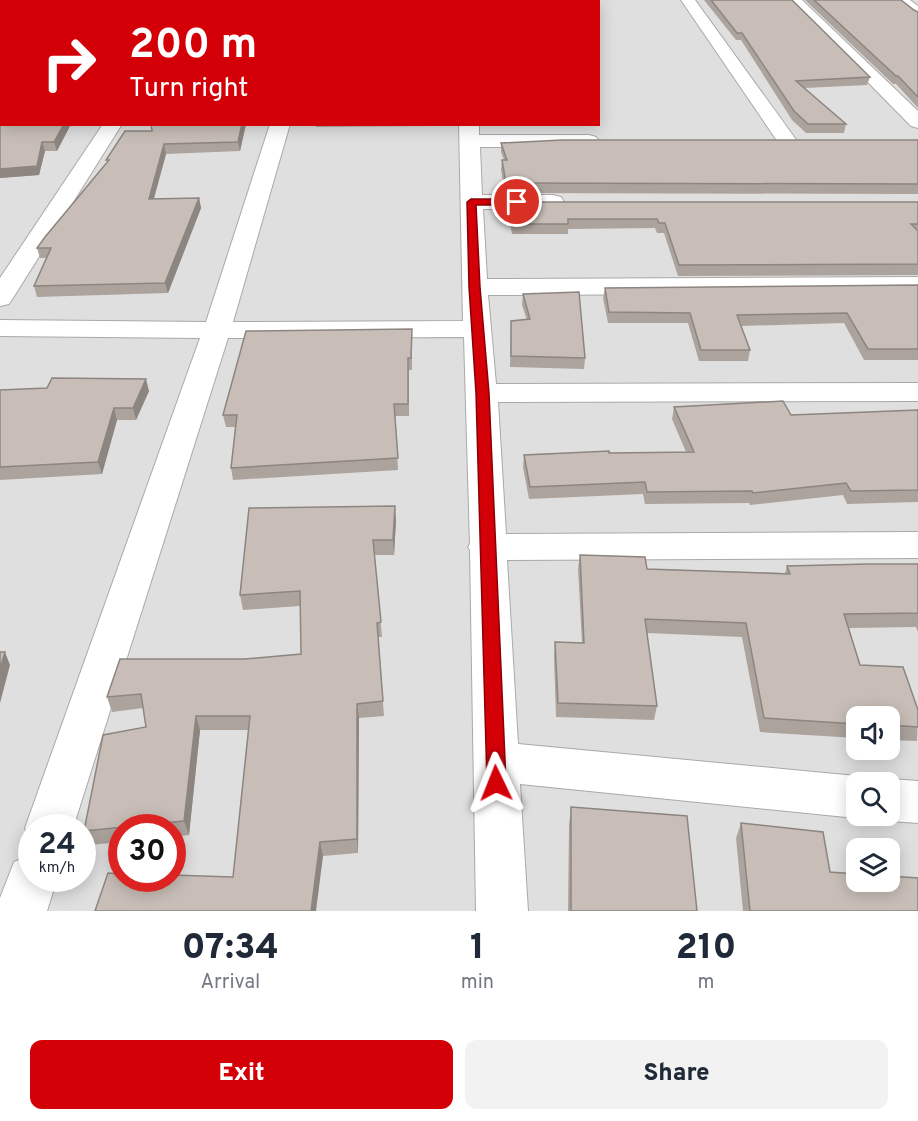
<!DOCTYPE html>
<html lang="en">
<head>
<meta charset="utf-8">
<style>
  body { margin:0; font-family:Overpass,sans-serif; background:#f2f2f3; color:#1f2937; height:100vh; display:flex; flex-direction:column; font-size:22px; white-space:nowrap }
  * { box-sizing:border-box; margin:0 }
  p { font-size:20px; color:#747a83 }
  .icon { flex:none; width:33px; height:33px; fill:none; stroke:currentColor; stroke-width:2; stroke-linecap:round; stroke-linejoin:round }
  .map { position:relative; height:911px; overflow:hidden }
  .side { display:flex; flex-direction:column; background:#fff; flex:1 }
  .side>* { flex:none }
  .guide { position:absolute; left:0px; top:0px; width:600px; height:126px; box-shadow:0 3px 15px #0003; background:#d40008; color:#fff; overflow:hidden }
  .tools { position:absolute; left:846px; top:706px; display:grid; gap:12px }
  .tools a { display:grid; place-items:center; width:54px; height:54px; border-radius:12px; background:#fff; box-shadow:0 3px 15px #0003; font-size:30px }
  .speed { position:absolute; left:18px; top:814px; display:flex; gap:12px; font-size:30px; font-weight:700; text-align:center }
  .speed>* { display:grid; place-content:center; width:78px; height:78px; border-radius:50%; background:#fff; box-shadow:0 3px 15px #0003; line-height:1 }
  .speed small { font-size:15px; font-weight:400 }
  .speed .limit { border:9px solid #d22; background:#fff; color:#111 }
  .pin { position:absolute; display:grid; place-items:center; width:51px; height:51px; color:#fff; margin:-26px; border:3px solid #fff; border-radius:50%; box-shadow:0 2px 6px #0007 }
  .me { position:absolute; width:66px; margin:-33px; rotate:358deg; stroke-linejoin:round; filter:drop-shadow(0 0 4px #0008) }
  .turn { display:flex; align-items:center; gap:21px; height:126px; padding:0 30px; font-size:27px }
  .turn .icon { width:78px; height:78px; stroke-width:2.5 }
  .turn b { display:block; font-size:42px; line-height:51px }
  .eta { display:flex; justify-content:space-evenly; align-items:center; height:102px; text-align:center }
  .eta b { font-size:36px; font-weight:800; line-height:42px }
  .button { display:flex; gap:12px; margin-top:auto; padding:12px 30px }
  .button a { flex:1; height:69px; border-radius:12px; background:#d40008; color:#fff; font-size:24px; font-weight:800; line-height:69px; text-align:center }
  .button a+a { background:#f2f2f3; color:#1f2937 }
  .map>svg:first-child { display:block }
  .residential { fill:#e0dfdf; fill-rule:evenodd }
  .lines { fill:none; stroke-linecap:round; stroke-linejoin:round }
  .minor-casing { stroke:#a9a9a9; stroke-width:2 }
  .minor { fill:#fff; fill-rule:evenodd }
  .wall { fill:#aca39d }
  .shaded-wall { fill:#8c8580 }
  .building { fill:#c8beb7; stroke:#8c8580; stroke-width:1.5 }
  .route { fill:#d40008; stroke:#8a0005; stroke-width:1.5 }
</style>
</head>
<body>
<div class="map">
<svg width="918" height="911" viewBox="0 0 918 911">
  <rect width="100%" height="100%" fill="#f2efe9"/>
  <!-- residential -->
  <path class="residential" d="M 0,0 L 918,0 L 918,911 L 0,911 ZM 2,2 L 598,2 L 598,124 L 2,124 ZM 856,717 L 890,717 L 890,750 L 856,750 ZM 856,783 L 890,783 L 890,816 L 856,816 ZM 32,828 L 82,828 L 82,879 L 32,879 ZM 122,828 L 172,828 L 172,879 L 122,879 ZM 856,849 L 890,849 L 890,882 L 856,882 Z"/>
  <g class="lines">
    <!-- minor casing -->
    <g class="minor-casing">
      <g id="minor">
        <polygon points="308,0 472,0 472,1 307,2"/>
        <polygon points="681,0 695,0 797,141 794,145 780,145"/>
        <polygon points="787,0 802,0 918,111 918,128 911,126"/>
        <polygon points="894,0 910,0 918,6 918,18 913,16"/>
        <polygon points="103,124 122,124 13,298 9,304 0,306 0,278"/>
        <polygon points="270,124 290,124 233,322 463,321 459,124 479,124 479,135 589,135 596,137 599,141 596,145 589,147 480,147 482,195 553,195 561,197 564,202 561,207 553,209 483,209 487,279 918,277 918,293 488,295 496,384 918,383 918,401 498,402 506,534 918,532 918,558 507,560 518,744 856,776 873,783 856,783 856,816 861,816 856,818 520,784 528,911 476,911 470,550 468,547 470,544 464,337 228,338 73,828 32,828 32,843 25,828 200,338 0,336 0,320 206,322"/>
        <polygon points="890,779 918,781 918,823 890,821 876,816 890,816 890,783 879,783"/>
        <polygon points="32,855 32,879 57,879 47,911 0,911 0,898 14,862"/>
      </g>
    </g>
    <!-- minor -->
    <use href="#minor" class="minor"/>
  </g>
  <!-- wall -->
  <g class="wall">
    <polygon points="0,0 301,0 301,2 2,2 71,124 57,151 45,151 39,175 0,178"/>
    <polygon points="704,0 792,0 870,77 867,85 805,88 846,124 844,133 806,133 792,120 741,40 736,40"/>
    <polygon points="805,0 901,0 914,10 918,12 918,108 896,84 893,84"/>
    <polygon points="246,124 240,151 166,154 154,199 199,198 201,208 168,293 37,297 34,286 46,258 40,258 37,248 152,131"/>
    <polygon points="315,124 431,124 431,126 316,127"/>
    <polygon points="918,140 918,194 505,193 501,170 502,160 504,160 501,152 501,143"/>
    <polygon points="509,202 918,202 918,275 678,276 664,233 657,233 655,228 568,229 568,234 512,234 508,211"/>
    <polygon points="918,285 918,360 864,360 844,323 741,326 750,350 748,361 699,361 688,323 608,323 603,298 605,288"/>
    <polygon points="523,294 585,358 584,369 510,367 511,321 527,320 522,305"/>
    <polygon points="412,329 412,370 409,370 409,416 395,416 398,470 233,480 231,468 235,427 226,427 223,415"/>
    <polygon points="0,390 149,391 136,420 117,420 102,474 0,480"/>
    <polygon points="674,407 791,415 918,410 918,502 847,504 843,495 750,505 749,503 645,504 643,494 529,499 523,467 524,455 686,452 672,419"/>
    <polygon points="396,520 394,555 374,555 382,637 378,637 384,716 359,718 358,853 323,856 233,877 248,730 200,730 189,835 172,837 172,828 122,828 122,842 90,845 84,831 146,727 143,708 112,712 107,697 245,659 301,654 300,606 243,610 240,595"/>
    <polygon points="580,555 647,569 785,573 787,566 918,564 918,632 916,627 849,628 860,665 918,710 917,741 890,740 890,717 856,717 856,738 760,732 742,637 647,633 657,706 654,720 556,717 554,656 555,642 582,643 578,569"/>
    <polygon points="571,807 697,911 568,911 569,825"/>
    <polygon points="741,823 830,872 918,911 743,911 736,838"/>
  </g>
  <!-- shaded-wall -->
  <g class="shaded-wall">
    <polygon points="64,124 71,124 57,151 54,142"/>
    <polygon points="242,124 246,124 240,151 238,142"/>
    <polygon points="42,142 45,151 39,175 0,178 0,169"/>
    <polygon points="164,144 166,154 151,208 149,199"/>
    <polygon points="199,198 201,208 168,293 165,283"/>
    <polygon points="146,379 149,391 136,420 133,408"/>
    <polygon points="114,408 117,420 102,474 98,462"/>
    <polygon points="395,506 396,520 394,555 393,540"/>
    <polygon points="5,652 10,665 0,703 0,669"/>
    <polygon points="357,704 359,718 358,853 357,839"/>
    <polygon points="196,716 200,730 189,835 184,821"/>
    <polygon points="320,842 323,856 316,911 311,911"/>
  </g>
  <!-- building -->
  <g class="building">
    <polygon points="0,0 300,0 300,2 2,2 2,124 64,124 54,142 42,142 37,166 0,169 0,71 1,59 0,59"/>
    <polygon points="711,0 792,0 870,77 796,81 846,124 808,124 794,111 742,33 737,33"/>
    <polygon points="814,0 901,0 914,10 918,12 918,97 898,76 896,76"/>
    <polygon points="151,124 242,124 238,142 164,144 149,199 199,198 165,283 34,286 51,248 37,248 45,237 109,160 106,160 125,131 152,131"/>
    <polygon points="562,140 918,140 918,184 506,183 502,160 507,160 501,143"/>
    <polygon points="509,202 918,202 918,224 911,224 918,231 918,264 679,265 665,223 659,223 657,219 568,219 568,224 512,224"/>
    <polygon points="918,285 918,349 868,349 847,313 737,315 750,350 701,350 690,313 609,312 605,288"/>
    <polygon points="579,292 585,358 511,356 511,321 530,319 523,294"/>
    <polygon points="412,329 411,358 408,358 408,404 394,404 398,458 231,468 237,415 223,415 246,331"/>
    <polygon points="52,378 146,379 133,408 114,408 98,462 0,467 0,390 47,388"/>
    <polygon points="783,401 791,415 918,410 918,490 851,491 846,483 753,493 752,491 647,492 645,482 530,487 524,455 609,451 609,453 694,452 674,407"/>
    <polygon points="395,506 393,540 373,540 381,622 377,623 383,701 357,704 357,839 320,842 311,911 95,911 108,873 122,874 122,879 172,879 172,875 233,877 250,716 196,716 184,821 84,831 103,735 146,727 141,694 107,697 120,659 245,659 301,654 300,591 240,595 249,508"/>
    <polygon points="580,555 645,557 647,569 790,574 787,566 868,564 918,564 918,613 844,614 860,665 903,667 918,710 918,727 890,725 890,717 856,717 856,724 764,718 746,623 645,619 657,706 558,703 555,642 584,643"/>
    <polygon points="0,652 5,652 0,669"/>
    <polygon points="571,807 687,816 697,911 571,911"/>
    <polygon points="741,823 823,832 830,872 856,874 856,882 890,882 890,876 918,878 918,911 750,911"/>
  </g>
  <!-- route -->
  <polygon class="route" points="471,199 517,199 522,202 517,205 476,205 480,287 489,393 506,783 503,789 496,792 490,789 487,783 476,393 469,287 467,202"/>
</svg>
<div class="tools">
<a><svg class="icon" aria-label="sound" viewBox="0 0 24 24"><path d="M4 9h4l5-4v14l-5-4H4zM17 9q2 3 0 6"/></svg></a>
<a><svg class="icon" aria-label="search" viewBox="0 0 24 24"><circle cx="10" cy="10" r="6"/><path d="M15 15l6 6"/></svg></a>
<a><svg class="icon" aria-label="layers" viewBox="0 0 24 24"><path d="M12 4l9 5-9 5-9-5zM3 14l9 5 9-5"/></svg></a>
</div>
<div class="speed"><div>24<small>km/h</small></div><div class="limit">30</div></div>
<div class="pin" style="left:517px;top:202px;background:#d93025"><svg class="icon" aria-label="arrive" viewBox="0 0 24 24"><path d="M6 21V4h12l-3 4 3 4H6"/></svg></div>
<svg class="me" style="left:496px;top:783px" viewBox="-20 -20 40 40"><path d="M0-17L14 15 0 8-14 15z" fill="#d40008" stroke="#fff" stroke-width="4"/></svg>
<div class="guide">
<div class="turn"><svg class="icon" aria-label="right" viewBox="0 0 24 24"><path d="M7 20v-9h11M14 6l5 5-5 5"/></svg><div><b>200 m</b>Turn right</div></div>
</div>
</div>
<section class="side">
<div class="eta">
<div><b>07:34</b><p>Arrival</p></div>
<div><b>1</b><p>min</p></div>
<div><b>210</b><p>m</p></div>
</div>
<div class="button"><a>Exit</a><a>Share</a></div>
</section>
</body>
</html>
